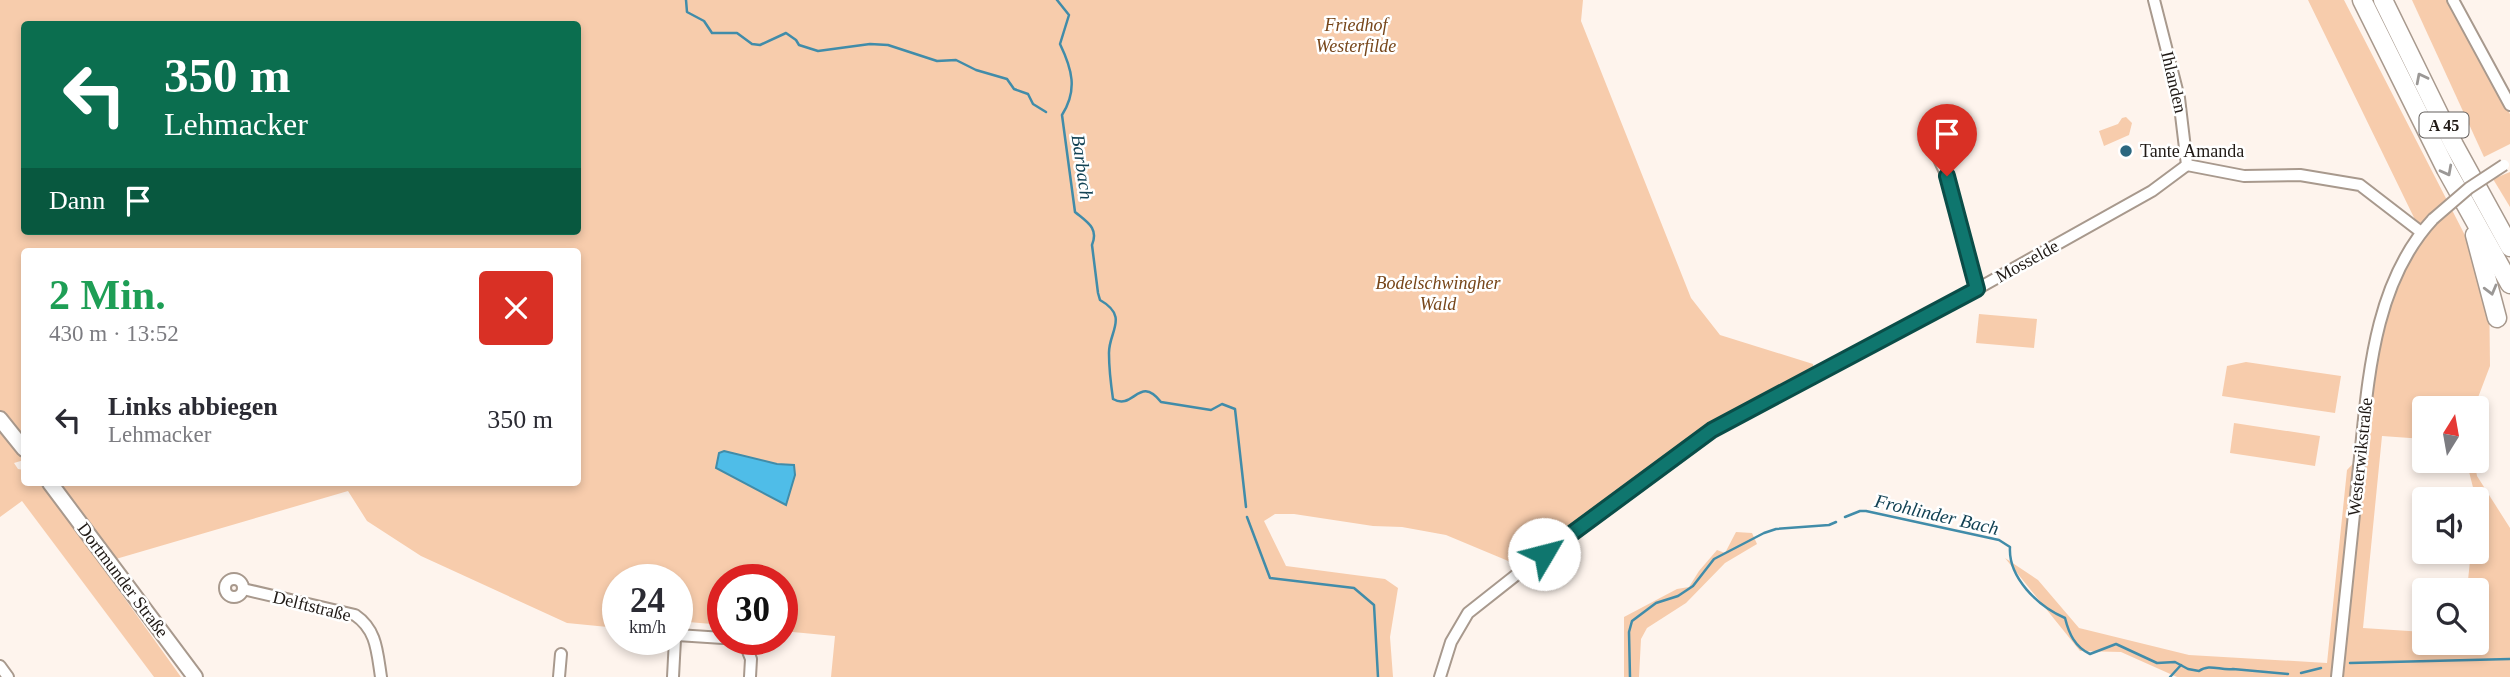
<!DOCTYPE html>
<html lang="de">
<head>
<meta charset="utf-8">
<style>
  body { margin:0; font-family:"Times New Roman",serif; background:#f2f2f3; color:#2b2b33; height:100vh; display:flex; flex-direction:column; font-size:26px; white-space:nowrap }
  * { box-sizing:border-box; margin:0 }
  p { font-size:23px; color:#7c7c81 }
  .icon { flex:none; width:38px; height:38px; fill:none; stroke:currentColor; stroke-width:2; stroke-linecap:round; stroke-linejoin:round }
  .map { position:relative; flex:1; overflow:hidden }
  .drawer { position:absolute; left:21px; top:248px; width:560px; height:238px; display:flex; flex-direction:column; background:#fff; border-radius:7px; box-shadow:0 4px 10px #0003 }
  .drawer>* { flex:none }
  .banner { position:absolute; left:21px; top:21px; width:560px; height:214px; border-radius:7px; box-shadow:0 4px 10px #0003; background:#0b6e4f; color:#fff; overflow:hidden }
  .needle { width:46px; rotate:11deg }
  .tools { position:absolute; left:2412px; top:396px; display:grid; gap:14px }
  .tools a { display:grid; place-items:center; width:77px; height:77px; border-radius:7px; background:#fff; box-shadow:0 4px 10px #0003; font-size:35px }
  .speed { position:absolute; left:602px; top:564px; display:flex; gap:14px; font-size:35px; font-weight:700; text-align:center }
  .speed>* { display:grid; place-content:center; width:91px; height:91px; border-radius:50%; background:#fff; box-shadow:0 4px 10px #0003; line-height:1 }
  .speed small { font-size:18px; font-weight:400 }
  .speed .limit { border:10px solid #d22; background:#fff; color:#111 }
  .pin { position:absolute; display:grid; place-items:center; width:60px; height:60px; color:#fff; margin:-72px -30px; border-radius:50% 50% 50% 0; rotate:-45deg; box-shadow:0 0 7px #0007 }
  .pin .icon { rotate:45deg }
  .me { position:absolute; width:77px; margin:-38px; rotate:53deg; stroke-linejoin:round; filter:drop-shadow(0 0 5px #0008) }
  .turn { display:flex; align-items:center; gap:24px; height:147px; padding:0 28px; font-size:32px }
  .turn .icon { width:91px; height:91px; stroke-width:2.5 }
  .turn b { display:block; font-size:49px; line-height:60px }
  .then { display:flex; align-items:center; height:66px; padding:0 28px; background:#0003; gap:14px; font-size:26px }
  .round { display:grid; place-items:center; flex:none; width:74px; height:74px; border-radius:7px; background:#f2f2f3 }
  .headline { display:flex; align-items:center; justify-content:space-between; height:119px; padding:0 28px }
  h1 { font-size:42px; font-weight:800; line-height:52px; color:#1e9e55 }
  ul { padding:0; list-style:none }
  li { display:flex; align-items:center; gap:21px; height:105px; padding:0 28px }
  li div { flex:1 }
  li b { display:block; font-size:26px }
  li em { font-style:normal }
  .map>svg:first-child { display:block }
  .green { fill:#f7ccac; fill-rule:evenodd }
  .water { fill:#4fbde8; stroke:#418ca9; stroke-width:2 }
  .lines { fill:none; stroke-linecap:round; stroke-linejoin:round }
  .stream { stroke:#418ca9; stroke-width:2.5 }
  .minor-casing { stroke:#a8998d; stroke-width:14 }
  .major-casing { stroke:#a8998d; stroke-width:18 }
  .highway-casing { stroke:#a8998d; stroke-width:21 }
  .minor { stroke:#fff; stroke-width:10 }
  .major { stroke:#fff; stroke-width:14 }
  .highway { stroke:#fff; stroke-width:18 }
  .minor-bridge-casing { stroke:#a8998d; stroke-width:14; stroke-linecap:butt }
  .minor-bridge { stroke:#fff; stroke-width:10 }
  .oneway { stroke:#9b9896 }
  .route-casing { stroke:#0a4d48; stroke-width:18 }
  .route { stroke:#0f766e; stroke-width:12 }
  .poi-dot { fill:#2b677f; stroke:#fff; stroke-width:2.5 }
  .labels { text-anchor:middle; stroke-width:5; stroke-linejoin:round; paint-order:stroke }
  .shield { fill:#fff; stroke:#635f5c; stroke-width:2 }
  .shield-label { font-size:16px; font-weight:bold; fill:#201a16 }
  .park-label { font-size:18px; font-style:italic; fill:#77461a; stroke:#fff }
  .street-label { font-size:18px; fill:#201a16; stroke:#fff }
  .poi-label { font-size:18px; fill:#201a16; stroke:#fff; text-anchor:start }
  .water-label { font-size:19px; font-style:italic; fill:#124254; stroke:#fff }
</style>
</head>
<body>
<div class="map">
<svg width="2510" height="677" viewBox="0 0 2510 677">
  <rect width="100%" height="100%" fill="#fef4ed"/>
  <!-- green -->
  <g class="green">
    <path d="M 0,0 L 1583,0 L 1581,21 L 1691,298 L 1720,335 L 1813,364 L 1814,371 L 1736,411 L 1525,568 L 1446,535 L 1402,527 L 1373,526 L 1294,514 L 1275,514 L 1264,521 L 1286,566 L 1385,579 L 1398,588 L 1390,637 L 1393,677 L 831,677 L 835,636 L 782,631 L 782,579 L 723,579 L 723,625 L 677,621 L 677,579 L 618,579 L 618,628 L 567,623 L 421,556 L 367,521 L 348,491 L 109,561 L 50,483 L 578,483 L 578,252 L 24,252 L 24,460 L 14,463 L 18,469 L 24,470 L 24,483 L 42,483 L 181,677 L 154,677 L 22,501 L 0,517 ZM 24,24 L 578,24 L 578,231 L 24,231 Z"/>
    <polygon points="2308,0 2344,0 2489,282 2490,366 2474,408 2424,408 2424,439 2382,436 2363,628 2424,632 2424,642 2476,642 2476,590 2467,590 2471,551 2476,551 2476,499 2466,460 2474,460 2477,476 2510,528 2510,677 2177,677 2121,652 2080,651 2005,558 2038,580 2079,628 2189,655 2327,663 2347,470 2361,455 2377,332 2421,232"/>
    <polygon points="2412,0 2448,0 2510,114 2510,144 2484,157"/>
    <polygon points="2126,117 2132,123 2129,135 2104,146 2099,131 2118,124 2122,118"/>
    <polygon points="2510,172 2510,207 2493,179"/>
    <polygon points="1979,314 2037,319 2034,348 1976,343"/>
    <polygon points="2246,362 2341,376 2335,413 2222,396 2227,366"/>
    <polygon points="2234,423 2320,436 2315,466 2230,453"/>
    <polygon points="1736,532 1752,533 1757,544 1725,563 1686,603 1647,628 1641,639 1639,677 1624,677 1624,617 1677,589 1689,587 1699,571 1717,550 1725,553"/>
  </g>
  <!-- water -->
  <polygon class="water" points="724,451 777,464 794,465 795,475 786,505 716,468 719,453"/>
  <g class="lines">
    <!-- stream -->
    <g class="stream">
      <polyline points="686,0 687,12 704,21 712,33 737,33 752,44 760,45 786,33 796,40 799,45 818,51 870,44 888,45 937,61 956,60 976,70 1007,79 1014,89 1028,94 1033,104 1046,112"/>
      <path d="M 1057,0 L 1069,15 L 1060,44 C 1072,69 1078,90 1062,115 L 1075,212 C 1087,222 1099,228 1092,245 L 1098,293 L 1100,300 C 1130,317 1108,332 1109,354 C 1109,369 1111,385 1113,399 C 1134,411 1139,374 1161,402 L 1211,410 L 1222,404 L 1235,409 L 1246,507"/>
      <polyline points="1247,517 1270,578 1354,588 1374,605 1378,677"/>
      <path d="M 1845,517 L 1860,511 L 1866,511 L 1999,540 L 2010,547 C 2008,578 2038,606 2065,618 C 2069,634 2075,647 2090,654 L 2116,644 L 2157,663 L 2175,662 L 2188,669 L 2199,671 C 2209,663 2221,671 2233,669 L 2288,674"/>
      <polyline points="2350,663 2510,659"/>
      <polyline points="2301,673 2321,668"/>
      <polyline points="1630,677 1629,632 1632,621 1656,603 1678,596 1693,586 1714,559 1764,533 1776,529 1829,525 1836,522"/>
      <polyline points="2170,677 2181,665"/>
    </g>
    <!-- minor casing -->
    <g class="minor-casing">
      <g id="minor">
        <polyline points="2154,0 2179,98 2187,165"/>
        <polyline points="2453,0 2510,105"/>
        <polyline points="1936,153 1947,176 1977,289"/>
        <polyline points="2187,165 2244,176 2300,175 2360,185 2421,232"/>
        <circle cx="234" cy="588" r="9"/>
        <path d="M 243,589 L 355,615 C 377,630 377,652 381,677"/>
        <polyline points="677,635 723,638"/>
        <polyline points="730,639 745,644 751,659 750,677"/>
        <polyline points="0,666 8,677"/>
        <polyline points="559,677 561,654"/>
        <polyline points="673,677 675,639"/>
        <polyline points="1440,677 1451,642 1468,613 1525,568 1688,446 1738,415 1977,289 2152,191 2187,165"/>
        <path d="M 2337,677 C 2344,610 2351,543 2358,476 C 2368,389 2370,287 2433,219"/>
      </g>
    </g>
    <!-- major casing -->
    <g class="major-casing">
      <g id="major">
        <polyline points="0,419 24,449"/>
        <polyline points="50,483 195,677"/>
      </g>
    </g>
    <!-- highway casing -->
    <g class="highway-casing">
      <g id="highway">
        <polyline points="2362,0 2446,169 2510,284"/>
        <polyline points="2383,0 2454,145 2510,247"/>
        <polyline points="2475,235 2497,318"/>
      </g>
    </g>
    <!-- minor -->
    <use href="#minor" class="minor"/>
    <!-- major -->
    <use href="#major" class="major"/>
    <!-- highway -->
    <use href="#highway" class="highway"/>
    <!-- minor-bridge casing -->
    <g class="minor-bridge-casing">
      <polyline id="minor-bridge" points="2433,219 2469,188 2504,165"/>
    </g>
    <!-- minor-bridge -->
    <use href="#minor-bridge" class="minor-bridge"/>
  </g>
  <!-- one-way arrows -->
  <defs><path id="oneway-chevron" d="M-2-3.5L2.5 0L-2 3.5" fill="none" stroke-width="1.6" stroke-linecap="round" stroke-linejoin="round" transform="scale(1.75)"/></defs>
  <g class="oneway">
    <use href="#oneway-chevron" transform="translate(2421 78) rotate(-117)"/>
    <use href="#oneway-chevron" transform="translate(2447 171) rotate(62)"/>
    <use href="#oneway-chevron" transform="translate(2491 290) rotate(75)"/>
  </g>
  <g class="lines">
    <!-- route casing -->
    <g class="route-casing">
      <polyline id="route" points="1544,554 1712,430 1977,289 1947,176"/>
    </g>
    <!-- route -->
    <use href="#route" class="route"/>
  </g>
  <!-- markers -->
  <circle class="poi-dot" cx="2126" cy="151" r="7"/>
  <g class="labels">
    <!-- shield labels -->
    <rect class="shield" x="2419.5" y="112.5" width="49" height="25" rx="5"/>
    <g class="shield-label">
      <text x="2444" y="131">A 45</text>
    </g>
    <!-- park labels -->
    <g class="park-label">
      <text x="1356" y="31">Friedhof<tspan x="1356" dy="21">Westerfilde</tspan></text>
      <text x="1438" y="289">Bodelschwingher<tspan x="1438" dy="21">Wald</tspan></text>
    </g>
    <!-- street labels -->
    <g class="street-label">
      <text transform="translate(2174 82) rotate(77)" y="6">Ihlanden</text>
      <text transform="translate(2027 261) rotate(-29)" y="6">Mosselde</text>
      <text transform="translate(2360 457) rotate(-84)" y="6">Westerwikstraße</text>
      <text transform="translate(123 580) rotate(53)" y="6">Dortmunder Straße</text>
      <text transform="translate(312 606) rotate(14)" y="6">Delftstraße</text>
    </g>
    <!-- poi labels -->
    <g class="poi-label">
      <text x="2140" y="157">Tante Amanda</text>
    </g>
    <!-- water labels -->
    <g class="water-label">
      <text transform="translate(1083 167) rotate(82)" y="7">Barbach</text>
      <text transform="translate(1937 514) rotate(13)" y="7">Frohlinder Bach</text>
    </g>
  </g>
</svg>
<div class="tools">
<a><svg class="needle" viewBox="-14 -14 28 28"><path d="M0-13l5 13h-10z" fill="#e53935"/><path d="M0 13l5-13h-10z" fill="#7c7c81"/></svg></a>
<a><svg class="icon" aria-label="sound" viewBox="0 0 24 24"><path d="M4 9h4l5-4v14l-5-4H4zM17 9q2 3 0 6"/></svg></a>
<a><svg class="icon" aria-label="search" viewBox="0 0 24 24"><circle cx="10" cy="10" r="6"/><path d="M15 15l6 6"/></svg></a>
</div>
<div class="speed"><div>24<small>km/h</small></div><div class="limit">30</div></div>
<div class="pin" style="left:1947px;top:176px;background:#d93025"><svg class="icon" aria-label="arrive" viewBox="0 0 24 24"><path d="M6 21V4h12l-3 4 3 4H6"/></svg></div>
<svg class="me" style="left:1544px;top:554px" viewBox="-20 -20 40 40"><circle r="19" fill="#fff"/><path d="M0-13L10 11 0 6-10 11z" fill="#0f766e"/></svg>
<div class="banner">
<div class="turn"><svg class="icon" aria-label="left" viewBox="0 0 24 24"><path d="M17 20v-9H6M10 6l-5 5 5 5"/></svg><div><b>350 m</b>Lehmacker</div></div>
<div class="then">Dann<svg class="icon" aria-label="arrive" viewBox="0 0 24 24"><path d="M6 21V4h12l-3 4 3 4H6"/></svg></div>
</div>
<section class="drawer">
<div class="headline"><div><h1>2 Min.</h1><p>430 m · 13:52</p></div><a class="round" style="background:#d93025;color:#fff"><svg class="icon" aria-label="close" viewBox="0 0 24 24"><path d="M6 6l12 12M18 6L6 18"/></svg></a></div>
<ul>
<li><svg class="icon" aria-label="left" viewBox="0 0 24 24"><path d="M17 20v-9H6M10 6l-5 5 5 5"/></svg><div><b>Links abbiegen</b><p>Lehmacker</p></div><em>350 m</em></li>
</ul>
</section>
</div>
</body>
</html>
